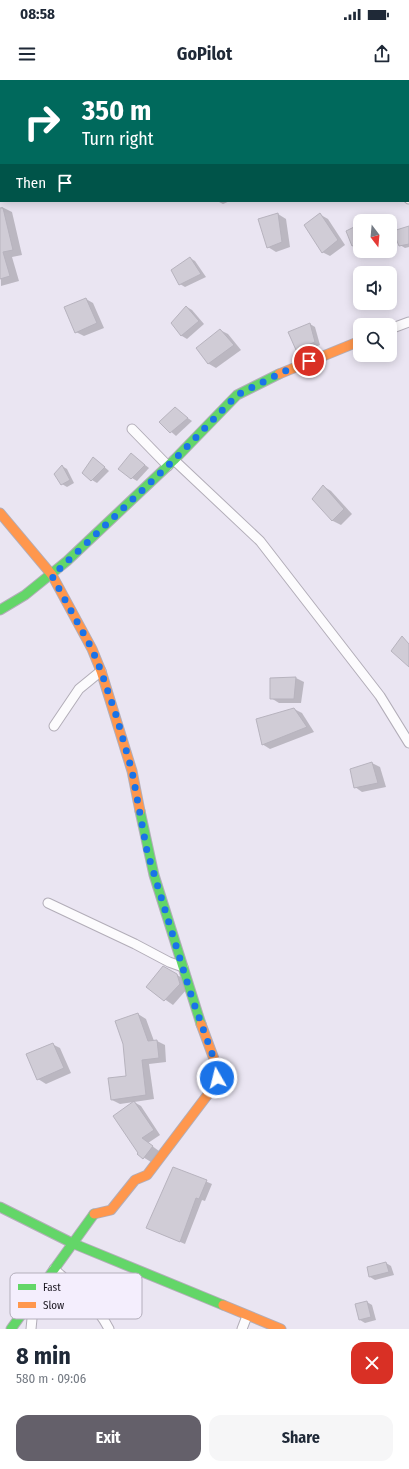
<!DOCTYPE html>
<html lang="en">
<head>
<meta charset="utf-8">
<style>
  body { margin:0; font-family:"Fira Sans Condensed",sans-serif; background:#f6f6f7; color:#1f2937; height:100vh; display:flex; flex-direction:column; font-size:15px; white-space:nowrap }
  * { box-sizing:border-box; margin:0 }
  p { font-size:13px; color:#747a83 }
  .icon { flex:none; width:22px; height:22px; fill:none; stroke:currentColor; stroke-width:2; stroke-linecap:round; stroke-linejoin:round }
  .map { position:relative; height:1249px; overflow:hidden }
  .drawer { display:flex; flex-direction:column; background:#fff; flex:1 }
  .drawer>* { flex:none }
  .guide { position:absolute; left:0px; top:0px; width:409px; height:122px; box-shadow:0 2px 10px #0003; background:#00695c; color:#fff; overflow:hidden }
  .needle { width:26px; rotate:164deg }
  .buttons { position:absolute; left:353px; top:134px; display:grid; gap:8px }
  .buttons a { display:grid; place-items:center; width:44px; height:44px; border-radius:8px; background:#fff; box-shadow:0 2px 10px #0003; font-size:20px }
  .pin { position:absolute; display:grid; place-items:center; width:34px; height:34px; color:#fff; margin:-17px; border:2px solid #fff; border-radius:50%; box-shadow:0 1px 4px #0007 }
  .me { position:absolute; width:44px; margin:-22px; rotate:352deg; stroke-linejoin:round; filter:drop-shadow(0 0 3px #0008) }
  .turn { display:flex; align-items:center; gap:14px; height:84px; padding:0 16px; font-size:18px }
  .turn .icon { width:52px; height:52px; stroke-width:2.5 }
  .turn b { display:block; font-size:28px; line-height:34px }
  .then { display:flex; align-items:center; height:38px; padding:0 16px; background:#0003; gap:8px; font-size:15px }
  .round { display:grid; place-items:center; flex:none; width:42px; height:42px; border-radius:12px; background:#f6f6f7 }
  .headline { display:flex; align-items:center; justify-content:space-between; height:68px; padding:0 16px }
  h1 { font-size:24px; font-weight:700; line-height:30px }
  .button { display:flex; gap:8px; margin-top:auto; padding:8px 16px }
  .button a { flex:1; height:46px; border-radius:12px; background:#64606a; color:#fff; font-size:16px; font-weight:700; line-height:46px; text-align:center }
  .button a+a { background:#f6f6f7; color:#1f2937 }
  .status { display:flex; justify-content:space-between; align-items:center; height:28px; padding:0 20px; background:#fff; direction:ltr }
  .status svg { height:11px; fill:currentColor }
  header { display:flex; justify-content:space-between; align-items:center; height:52px; padding:0 16px; background:#fff; font-size:18px; font-weight:700 }
  .map>svg:first-child { display:block }
  .shadow { fill:#0003 }
  .building { fill:#d0ccd6; stroke:#b7b3be }
  .lines { fill:none; stroke-linecap:round; stroke-linejoin:round }
  .street-casing { stroke:#b2adb8; stroke-width:11 }
  .fast-casing { stroke:#b2adb8; stroke-width:11 }
  .slow-casing { stroke:#b2adb8; stroke-width:11 }
  .street { stroke:#fcfbfd; stroke-width:9 }
  .fast { stroke:#63d668; stroke-width:9 }
  .slow { stroke:#ff974d; stroke-width:9 }
  .route { stroke:#1a73e8; stroke-width:7; stroke-dasharray:0 12.6 }
  .key { fill:#f4eefd; stroke:#b3aebb; stroke-width:1 }
  .key-label { font-size:11px; fill:#1c1821 }
</style>
</head>
<body>
<div class="status"><b>08:58</b><svg viewBox="0 0 49 12"><path d="M0 12V9h3v3zM5 12V6h3v6zM10 12V3h3v9zM15 12V0h3v12zM26 1h20v11H26zM47 4h2v5h-2z"/></svg></div>
<header><svg class="icon" aria-label="menu" viewBox="0 0 24 24"><path d="M4 6h16M4 12h16M4 18h16"/></svg>GoPilot<svg class="icon" aria-label="share" viewBox="0 0 24 24"><path d="M12 15V3M7 8l5-5 5 5M5 13v7h14v-7"/></svg></header>
<div class="map">
<svg width="409" height="1249" viewBox="0 0 409 1249">
  <rect width="100%" height="100%" fill="#eae5f2"/>
  <!-- shadow -->
  <g class="shadow">
    <polygon points="203,0 242,0 244,1 202,1"/>
    <polygon points="306,0 323,0 322,1"/>
    <polygon points="217,121 230,121 223,124"/>
    <polygon points="2,127 12,132 22,175 12,177 19,201 1,206 0,128"/>
    <polygon points="278,134 286,139 290,167 276,172 268,167 259,139"/>
    <polygon points="321,135 328,139 345,165 330,176 322,172"/>
    <polygon points="360,145 360,167 358,168 353,165"/>
    <polygon points="409,147 409,167 405,168 400,165"/>
    <polygon points="190,178 195,181 206,197 185,207 180,204"/>
    <polygon points="86,219 93,223 104,248 84,256 76,252"/>
    <polygon points="364,223 387,223 387,224 368,226"/>
    <polygon points="187,227 192,230 204,244 187,259 182,256 172,243"/>
    <polygon points="310,244 315,247 320,265 302,272 297,269"/>
    <polygon points="220,250 228,254 241,270 216,288 209,284 197,268"/>
    <polygon points="175,329 192,341 176,356 160,342"/>
    <polygon points="131,374 149,388 137,401 132,398"/>
    <polygon points="94,378 109,391 97,403 92,400"/>
    <polygon points="62,386 67,389 74,403 67,407 62,404"/>
    <polygon points="323,406 331,411 352,434 341,445 333,441 313,419"/>
    <polygon points="296,598 304,602 301,623 279,623 271,618 271,599"/>
    <polygon points="294,629 302,633 314,652 270,669 262,664"/>
    <polygon points="372,683 380,687 386,707 362,712 355,707"/>
    <polygon points="163,887 184,899 187,909 173,925 147,907"/>
    <polygon points="138,934 146,939 154,961 157,961 165,965 166,982 149,984 154,1019 134,1022 141,1026 160,1055 148,1063 159,1071 151,1082 138,1074 134,1022 120,1024 112,1020 128,997"/>
    <polygon points="52,964 60,968 71,993 46,1004 38,999"/>
    <polygon points="174,1088 212,1104 205,1121 202,1120 185,1164 152,1150"/>
    <polygon points="386,1183 391,1186 394,1195 375,1200 370,1197"/>
    <polygon points="367,1222 372,1225 376,1240 365,1243 360,1240"/>
  </g>
  <!-- building -->
  <g class="building">
    <polygon points="0,128 3,128 13,170 3,172 10,196 0,199"/>
    <polygon points="278,133 282,162 267,168 258,139"/>
    <polygon points="320,133 338,160 322,173 304,145"/>
    <polygon points="360,144 360,163 352,166 346,151"/>
    <polygon points="409,146 409,164 399,166 393,151"/>
    <polygon points="190,177 201,194 179,205 171,190"/>
    <polygon points="86,218 97,243 75,253 64,227"/>
    <polygon points="186,226 199,241 181,256 171,243"/>
    <polygon points="310,243 315,262 296,270 288,252"/>
    <polygon points="220,249 234,265 208,284 196,268"/>
    <polygon points="175,327 188,338 170,353 159,342"/>
    <polygon points="131,373 145,385 131,399 118,389"/>
    <polygon points="93,377 105,387 91,401 82,393"/>
    <polygon points="62,385 70,400 61,405 54,394"/>
    <polygon points="323,405 344,429 332,441 312,419"/>
    <polygon points="402,556 409,564 409,587 391,571"/>
    <polygon points="296,597 294,619 270,619 270,598"/>
    <polygon points="294,628 307,647 262,665 256,639"/>
    <polygon points="372,682 378,703 354,708 350,689"/>
    <polygon points="163,886 177,894 180,904 164,921 146,907"/>
    <polygon points="138,933 148,961 157,960 159,978 142,980 146,1015 111,1020 108,998 126,996 123,964 115,941"/>
    <polygon points="53,963 64,988 37,1000 26,974"/>
    <polygon points="134,1021 154,1050 142,1058 153,1066 143,1079 137,1074 138,1073 113,1036"/>
    <polygon points="173,1087 207,1100 199,1119 196,1118 180,1162 146,1148"/>
    <polygon points="386,1182 389,1192 369,1197 367,1187"/>
    <polygon points="367,1221 371,1237 359,1240 355,1224"/>
  </g>
  <g class="lines">
    <!-- street casing -->
    <g class="street-casing">
      <g id="street">
        <polyline points="281,0 282,1"/>
        <polyline points="408,118 409,119"/>
        <polyline points="390,249 409,242"/>
        <polyline points="132,349 168,386"/>
        <polyline points="174,380 260,461 380,616 409,663"/>
        <polyline points="54,646 79,609 101,591"/>
        <polyline points="48,823 135,864 169,882 183,887"/>
        <path d="M 54,1189 C 74,1207 97,1225 109,1249"/>
        <polyline points="31,1249 34,1218"/>
        <polyline points="242,1249 247,1236"/>
      </g>
    </g>
    <!-- fast casing -->
    <g class="fast-casing">
      <g id="fast">
        <polyline points="0,530 25,515 67,481 174,380 237,315 279,294"/>
        <polyline points="140,731 154,795 201,944"/>
        <polyline points="0,1127 72,1163 223,1225"/>
        <polyline points="11,1249 94,1134"/>
      </g>
    </g>
    <!-- slow casing -->
    <g class="slow-casing">
      <g id="slow">
        <polyline points="279,294 360,261"/>
        <polyline points="0,433 52,495 92,569 101,591 132,691 140,731"/>
        <polyline points="94,1134 111,1130 135,1100 147,1095 212,1009 217,998 214,979 201,944"/>
        <polyline points="223,1225 281,1249"/>
      </g>
    </g>
    <!-- street -->
    <use href="#street" class="street"/>
    <!-- fast -->
    <use href="#fast" class="fast"/>
    <!-- slow -->
    <use href="#slow" class="slow"/>
  </g>
  <g class="lines">
    <!-- route -->
    <polyline class="route" points="217,998 214,979 192,918 147,771 132,691 117,638 101,591 92,569 52,496 174,380 237,315 283,292 309,281"/>
  </g>
  <!-- legend -->
  <rect x="10" y="1193" width="132" height="46" rx="6" class="key"/>
  <rect x="18" y="1204" width="18" height="6" fill="#63d668"/>
  <rect x="18" y="1222" width="18" height="6" fill="#ff974d"/>
  <g class="key-label">
    <text x="43" y="1211">Fast</text>
    <text x="43" y="1229">Slow</text>
  </g>
</svg>
<div class="buttons">
<a><svg class="needle" viewBox="-14 -14 28 28"><path d="M0-13l5 13h-10z" fill="#e53935"/><path d="M0 13l5-13h-10z" fill="#747a83"/></svg></a>
<a><svg class="icon" aria-label="sound" viewBox="0 0 24 24"><path d="M4 9h4l5-4v14l-5-4H4zM17 9q2 3 0 6"/></svg></a>
<a><svg class="icon" aria-label="search" viewBox="0 0 24 24"><circle cx="10" cy="10" r="6"/><path d="M15 15l6 6"/></svg></a>
</div>
<div class="pin" style="left:309px;top:281px;background:#d93025"><svg class="icon" aria-label="arrive" viewBox="0 0 24 24"><path d="M6 21V4h12l-3 4 3 4H6"/></svg></div>
<svg class="me" style="left:217px;top:998px" viewBox="-20 -20 40 40"><circle r="17" fill="#1a73e8" stroke="#fff" stroke-width="3"/><path d="M0-11L8 9 0 5-8 9z" fill="#fff"/></svg>
<div class="guide">
<div class="turn"><svg class="icon" aria-label="right" viewBox="0 0 24 24"><path d="M7 20v-9h11M14 6l5 5-5 5"/></svg><div><b>350 m</b>Turn right</div></div>
<div class="then">Then<svg class="icon" aria-label="arrive" viewBox="0 0 24 24"><path d="M6 21V4h12l-3 4 3 4H6"/></svg></div>
</div>
</div>
<section class="drawer">
<div class="headline"><div><h1>8 min</h1><p>580 m · 09:06</p></div><a class="round" style="background:#d93025;color:#fff"><svg class="icon" aria-label="close" viewBox="0 0 24 24"><path d="M6 6l12 12M18 6L6 18"/></svg></a></div>
<div class="button"><a>Exit</a><a>Share</a></div>
</section>
</body>
</html>
